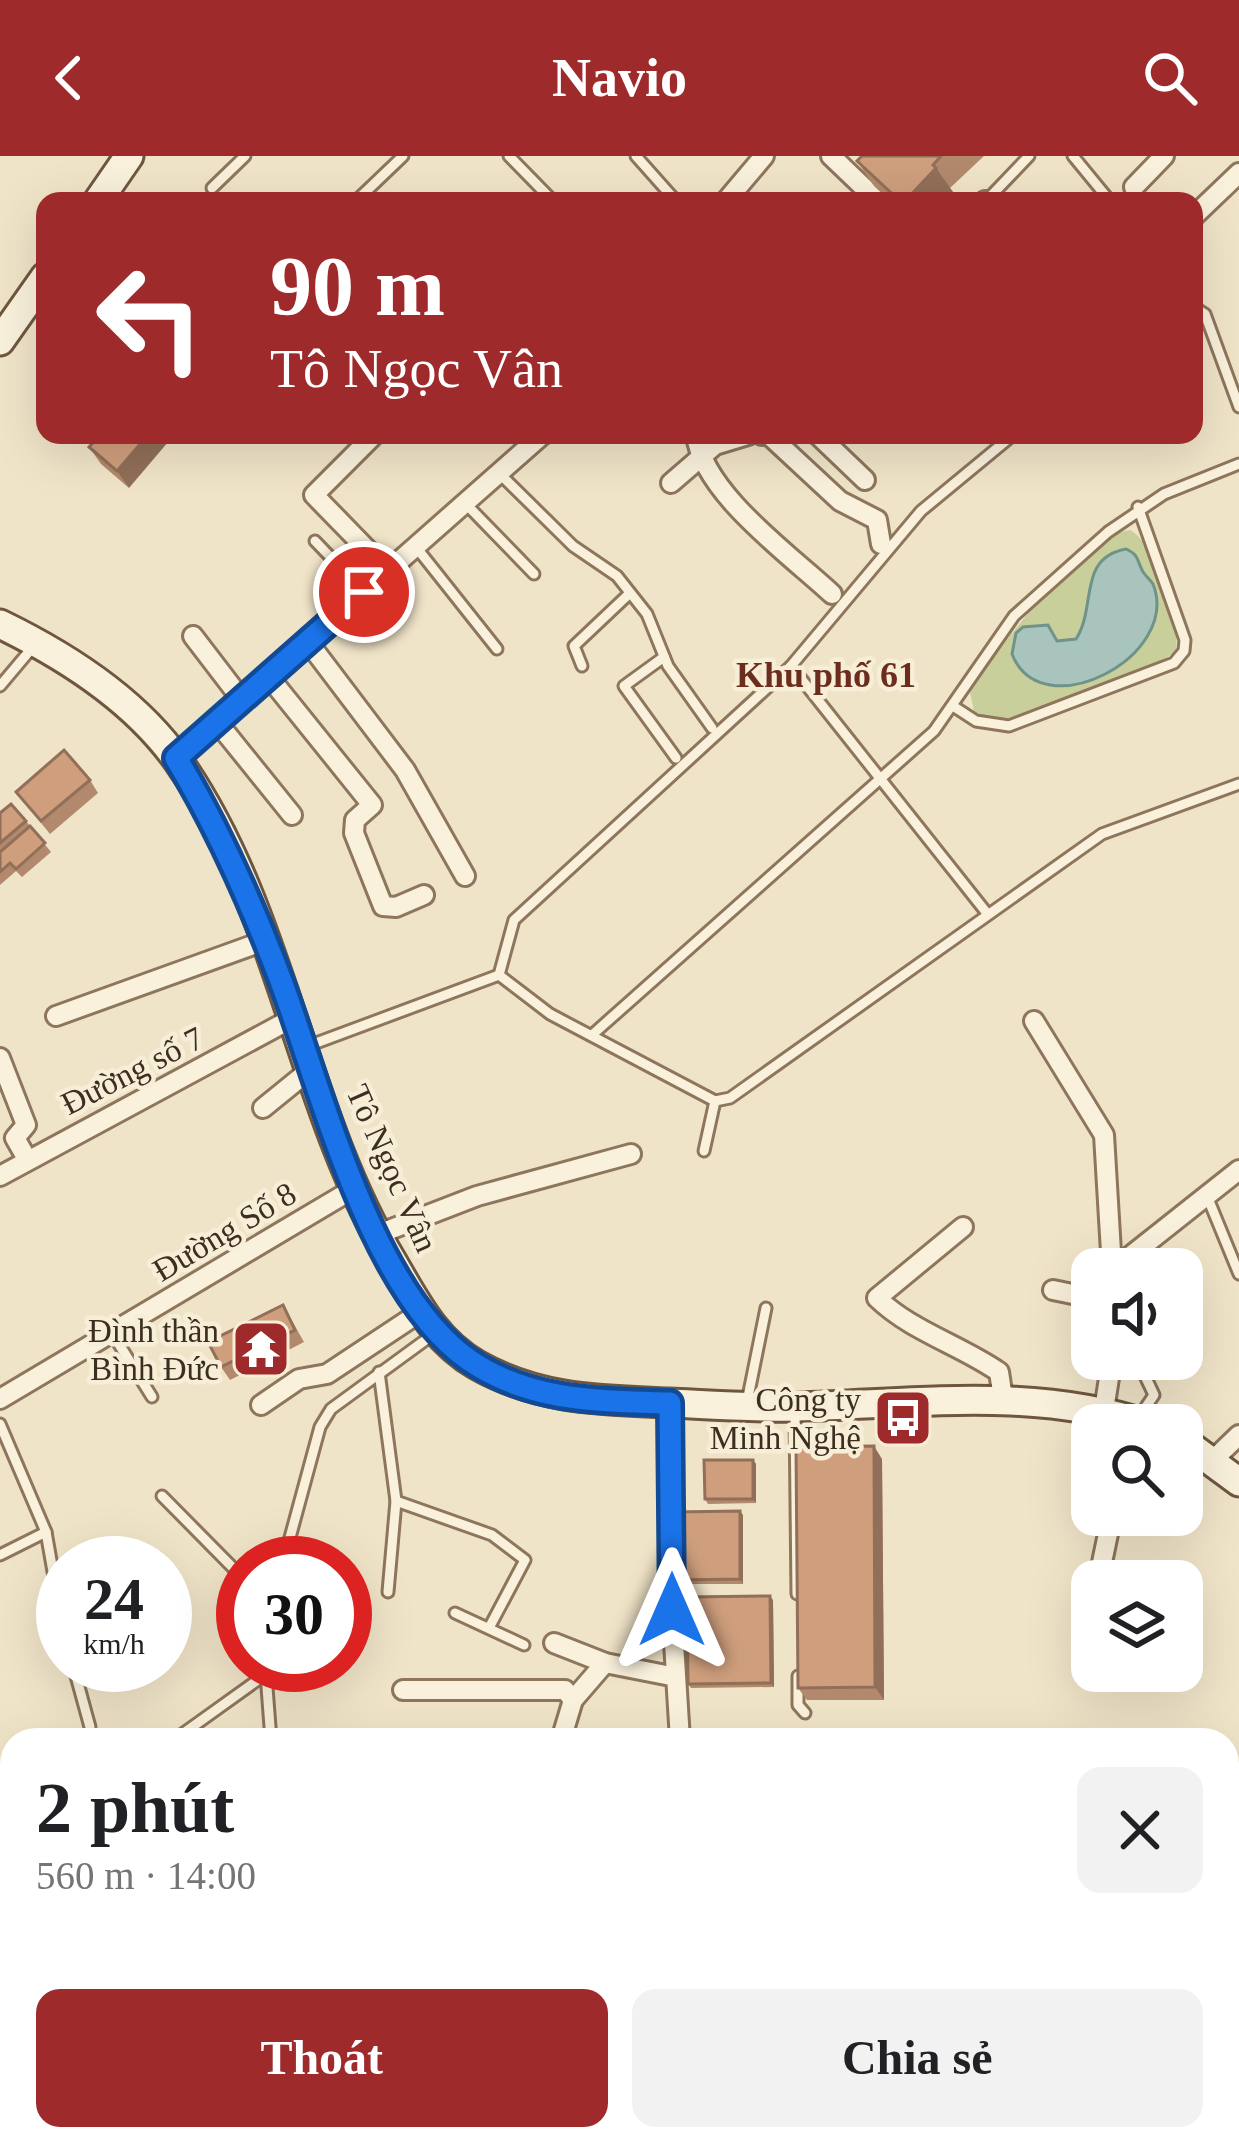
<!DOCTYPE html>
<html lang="vi">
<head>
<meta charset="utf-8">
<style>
  body { margin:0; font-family:"Times New Roman",serif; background:#f2f2f2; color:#202124; height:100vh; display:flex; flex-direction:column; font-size:45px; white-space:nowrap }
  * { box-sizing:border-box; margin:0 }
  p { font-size:39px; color:#757577 }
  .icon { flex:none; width:66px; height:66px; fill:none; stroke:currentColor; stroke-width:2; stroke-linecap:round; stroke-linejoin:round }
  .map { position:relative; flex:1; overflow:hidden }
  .sheet { position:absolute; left:0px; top:1572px; width:1239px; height:423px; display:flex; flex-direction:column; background:#fff; border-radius:36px 36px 0 0; box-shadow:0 12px 48px #0002 }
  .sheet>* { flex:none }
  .guide { position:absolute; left:36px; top:36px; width:1167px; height:252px; border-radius:24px; box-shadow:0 12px 48px #0002; background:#9e2a2b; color:#fff; overflow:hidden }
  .tools { position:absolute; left:1071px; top:1092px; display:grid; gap:24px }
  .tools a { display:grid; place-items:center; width:132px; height:132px; border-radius:24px; background:#fff; box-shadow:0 12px 48px #0002; font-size:60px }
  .speed { position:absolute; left:36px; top:1380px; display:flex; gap:24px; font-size:60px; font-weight:700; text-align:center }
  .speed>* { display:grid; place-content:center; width:156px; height:156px; border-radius:50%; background:#fff; box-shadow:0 12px 48px #0002; line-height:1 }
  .speed small { font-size:30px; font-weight:400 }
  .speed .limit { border:18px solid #d22; background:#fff; color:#111 }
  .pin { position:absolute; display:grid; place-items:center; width:102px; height:102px; color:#fff; margin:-51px; border:6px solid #fff; border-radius:50%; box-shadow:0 3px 12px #0007 }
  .me { position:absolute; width:132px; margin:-66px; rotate:0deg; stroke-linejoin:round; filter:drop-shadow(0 0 9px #0008) }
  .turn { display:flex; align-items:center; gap:42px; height:252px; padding:0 36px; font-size:54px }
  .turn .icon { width:156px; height:156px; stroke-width:2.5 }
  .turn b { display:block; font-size:84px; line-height:102px }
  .round { display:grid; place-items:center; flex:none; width:126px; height:126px; border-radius:24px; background:#f2f2f2 }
  .summary { display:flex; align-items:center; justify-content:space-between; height:204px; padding:0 36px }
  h1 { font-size:72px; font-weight:800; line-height:90px }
  .primary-button { display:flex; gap:24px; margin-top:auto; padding:24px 36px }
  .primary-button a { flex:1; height:138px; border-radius:24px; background:#9e2a2b; color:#fff; font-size:48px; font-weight:800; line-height:138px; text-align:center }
  .primary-button a+a { background:#f2f2f2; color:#202124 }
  header { display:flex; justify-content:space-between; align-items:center; height:156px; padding:0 36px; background:#9e2a2b; color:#fff; font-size:54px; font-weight:800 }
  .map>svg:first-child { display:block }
  .park { fill:#c9cf9b }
  .water { fill:#a9c4bc; stroke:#6f938a; stroke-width:3 }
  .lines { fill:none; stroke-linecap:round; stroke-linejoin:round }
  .service-casing { stroke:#8d765c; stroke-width:15 }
  .minor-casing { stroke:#8d765c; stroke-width:24 }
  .secondary-casing { stroke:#6f573f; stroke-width:33 }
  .service { stroke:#faf1dc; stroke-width:9 }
  .minor { stroke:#faf1dc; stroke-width:18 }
  .secondary { stroke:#faf1dc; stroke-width:27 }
  .wall { fill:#b2896c }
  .shaded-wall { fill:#916f58 }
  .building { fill:#cf9f7d; stroke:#916f58; stroke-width:3 }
  .route-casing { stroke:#114b97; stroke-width:30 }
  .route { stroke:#1a73e8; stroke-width:21 }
  .labels { text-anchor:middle; stroke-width:9; stroke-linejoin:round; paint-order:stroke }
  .street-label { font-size:33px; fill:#3d2e20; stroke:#f7eed8 }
  .poi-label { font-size:33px; fill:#3d2e20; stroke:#f7eed8; text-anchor:end }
  .neighbourhood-label { font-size:36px; font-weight:bold; fill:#6b2e1e; stroke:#f7eed8 }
</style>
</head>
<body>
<header><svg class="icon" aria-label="back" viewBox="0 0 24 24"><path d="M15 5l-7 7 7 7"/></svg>Navio<svg class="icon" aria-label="search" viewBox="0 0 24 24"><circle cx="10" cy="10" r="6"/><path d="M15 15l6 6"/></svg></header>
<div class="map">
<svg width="1239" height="1993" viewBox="0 0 1239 1993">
  <rect width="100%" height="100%" fill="#f0e4c8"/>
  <!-- park -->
  <path class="park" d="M 1130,374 C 1158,390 1180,464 1176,496 L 1153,509 L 1009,562 L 989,563 L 974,555 L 970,536 C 993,497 1085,378 1130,374 Z"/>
  <!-- water -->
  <path class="water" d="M 1126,393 C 1139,399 1136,402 1142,414 C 1144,419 1150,423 1153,428 C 1182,501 1041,573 1012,498 L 1016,477 L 1023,471 L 1048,469 L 1057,485 L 1076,483 C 1097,451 1077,402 1126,393 Z"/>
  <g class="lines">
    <!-- service casing -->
    <g class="service-casing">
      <g id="service">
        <polyline points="509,0 553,45"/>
        <polyline points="636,0 676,45"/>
        <polyline points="1073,0 1110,45"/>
        <polyline points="212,32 245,0"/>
        <polyline points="987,44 1029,0"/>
        <polyline points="356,45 403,0"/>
        <polyline points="1194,151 1205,158 1239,251"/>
        <polyline points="499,317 573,390 617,420 647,458 668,510 712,572"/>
        <polyline points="465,347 534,418"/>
        <polyline points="315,385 364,436"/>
        <polyline points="416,391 497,493"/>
        <polyline points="664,501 624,530 676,602"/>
        <polyline points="582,510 574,490 630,437"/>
        <polyline points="0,530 32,492"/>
        <polyline points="953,550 976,565 1009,570 1174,507 1184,495 1185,484 1138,351"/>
        <polyline points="986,756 791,510 921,355 1013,279"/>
        <polyline points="499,819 514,764 791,510"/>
        <polyline points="592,879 934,575 1014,460 1108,376 1164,338 1239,308"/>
        <polyline points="308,890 499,819 550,858 715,945 730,942 1102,678 1239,628"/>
        <polyline points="704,995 715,945"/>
        <polyline points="1207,1040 1239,1118"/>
        <polyline points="112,1177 152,1241"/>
        <polyline points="1137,1203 1154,1239 1139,1261"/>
        <polyline points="379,1216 396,1345 492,1379 525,1404 489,1472"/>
        <polyline points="747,1246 766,1152"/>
        <polyline points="795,1256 797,1438"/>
        <polyline points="0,1268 46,1376 0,1399"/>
        <polyline points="162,1340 243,1422"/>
        <polyline points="46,1376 63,1472"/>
        <polyline points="277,1407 288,1389 320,1271 331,1253 435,1177"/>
        <polyline points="388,1436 396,1345"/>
        <polyline points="455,1457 524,1489"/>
        <polyline points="73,1509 90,1571"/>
        <polyline points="266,1518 271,1584"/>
        <polyline points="798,1520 798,1549 805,1557"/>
        <polyline points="174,1584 266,1518 267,1509"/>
        <polyline points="0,1963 12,1960"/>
      </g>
    </g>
    <!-- minor casing -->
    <g class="minor-casing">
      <g id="minor">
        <polyline points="831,0 878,45"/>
        <polyline points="1134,31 1164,0"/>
        <polyline points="726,45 764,0"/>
        <polyline points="985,45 986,45"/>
        <polyline points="1194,60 1239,17"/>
        <polyline points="374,279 314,339 388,415"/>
        <path d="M 696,279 C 703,337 789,398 832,438"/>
        <polyline points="762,279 769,279 840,345 877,364 881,388"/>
        <polyline points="818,279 865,324"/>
        <polyline points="671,327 715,289 748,279"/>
        <polyline points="193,480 242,544"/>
        <polyline points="308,486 405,614 465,720"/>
        <polyline points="269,521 372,649 355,664 354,677 383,750 396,751 424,739"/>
        <polyline points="217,566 292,659"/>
        <polyline points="176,602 542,279"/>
        <polyline points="56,860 264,785"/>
        <polyline points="1034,865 1104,979 1112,1113"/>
        <polyline points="0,902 26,969 15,982 27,1003"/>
        <polyline points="263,952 311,913"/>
        <polyline points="0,1020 293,862"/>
        <path d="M 963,1071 L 877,1142 C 911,1175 960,1189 999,1216 L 1003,1242"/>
        <polyline points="376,1079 477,1040 631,998"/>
        <polyline points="1114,1113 1239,1014"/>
        <polyline points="1053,1134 1092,1142"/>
        <polyline points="0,1243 355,1032"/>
        <polyline points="670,1247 672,1454 680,1584"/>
        <polyline points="261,1249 299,1223 327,1218 422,1155"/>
        <polyline points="1104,1254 1112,1203"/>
        <polyline points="1211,1306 1239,1279"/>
        <polyline points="1099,1421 1109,1373 1119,1359"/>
        <polyline points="554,1487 605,1507 676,1521"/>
        <polyline points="403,1534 565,1534 573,1544"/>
        <polyline points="561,1584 573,1544 605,1507"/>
        <polyline points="0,1684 12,1680"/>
        <polyline points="0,1773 12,1773"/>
        <polyline points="0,1827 12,1823"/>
        <polyline points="1227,1920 1239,1916"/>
        <polyline points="152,1983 161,1993"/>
        <polyline points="328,1983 332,1993"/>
        <polyline points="555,1983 559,1993"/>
        <polyline points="701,1983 702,1993"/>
        <polyline points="785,1983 786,1993"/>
        <polyline points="1090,1993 1098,1983"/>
      </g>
    </g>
    <!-- secondary casing -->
    <g class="secondary-casing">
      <g id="secondary">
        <polyline points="98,45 129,0"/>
        <polyline points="0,185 45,121"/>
        <path d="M 0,468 C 66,500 135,544 178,605 C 283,755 299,950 392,1105 C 416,1146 435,1185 477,1209 C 539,1244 600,1244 670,1247 C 712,1249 754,1252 797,1251 C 915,1248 1034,1230 1148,1269"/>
        <polyline points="1182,1284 1239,1326"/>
      </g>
    </g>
    <!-- service -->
    <use href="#service" class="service"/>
    <!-- minor -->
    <use href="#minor" class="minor"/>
    <!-- secondary -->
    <use href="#secondary" class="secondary"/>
  </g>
  <!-- wall -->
  <g class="wall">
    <polygon points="862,0 984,0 950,32 953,36 945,45 890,45 874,30 857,5"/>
    <polygon points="100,279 129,332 101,308 89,291"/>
    <polygon points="90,624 98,637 50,678 16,636"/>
    <polygon points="0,657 26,665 51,696 22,721 16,715 0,729"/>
    <polygon points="283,1149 304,1186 230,1224 221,1211"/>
    <polygon points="882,1303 884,1544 807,1544 798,1532"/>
    <polygon points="753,1304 756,1308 756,1347 708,1348 705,1343"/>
    <polygon points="743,1359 743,1428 678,1428 675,1424"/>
    <polygon points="773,1444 774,1531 691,1532 688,1528"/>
  </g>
  <!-- shaded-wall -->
  <g class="shaded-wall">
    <polygon points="936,12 953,36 945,45 905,45"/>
    <polygon points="148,279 174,279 129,332 117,315"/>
    <polygon points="874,1290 882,1303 884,1544 875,1531"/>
    <polygon points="753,1304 756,1308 756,1347 753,1343"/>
    <polygon points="740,1355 743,1359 743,1428 740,1423"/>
    <polygon points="770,1440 773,1444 774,1531 771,1527"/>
  </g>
  <!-- building -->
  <g class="building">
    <polygon points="862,0 941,0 933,9 936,12 905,45 900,45 857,5"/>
    <polygon points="100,279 148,279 117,315 89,291"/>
    <polygon points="64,594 90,624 41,665 16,636"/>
    <polygon points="11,648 26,665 0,687 0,657"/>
    <polygon points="30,670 45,687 16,713 10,707 0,716 0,696"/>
    <polygon points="283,1149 295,1174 221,1211 208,1186"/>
    <polygon points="874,1290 875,1531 798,1532 796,1291"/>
    <polygon points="704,1304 753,1304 753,1343 705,1343"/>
    <polygon points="740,1355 740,1423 675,1424 674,1356"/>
    <polygon points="770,1440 771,1527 688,1528 687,1441"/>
  </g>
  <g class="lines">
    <!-- route casing -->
    <g class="route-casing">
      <path id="route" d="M 364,436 L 176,602 C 219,673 252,748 281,825 C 322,935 370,1135 469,1204 C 530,1246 599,1245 670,1247 L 672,1454"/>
    </g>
    <!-- route -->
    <use href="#route" class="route"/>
  </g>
  <!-- icons -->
  <defs>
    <g id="temple-square" transform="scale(3)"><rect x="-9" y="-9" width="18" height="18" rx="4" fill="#9e2a2b" stroke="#f7eed8"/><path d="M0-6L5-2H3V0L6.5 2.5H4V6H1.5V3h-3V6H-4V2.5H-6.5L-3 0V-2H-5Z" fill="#fff"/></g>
    <g id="bus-square" transform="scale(3)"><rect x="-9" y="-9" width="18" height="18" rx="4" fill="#9e2a2b" stroke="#f7eed8"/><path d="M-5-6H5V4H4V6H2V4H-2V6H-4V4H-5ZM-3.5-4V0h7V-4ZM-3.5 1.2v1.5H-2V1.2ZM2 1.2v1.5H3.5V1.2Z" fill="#fff"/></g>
  </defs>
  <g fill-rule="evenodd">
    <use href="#temple-square" x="261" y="1193"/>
    <use href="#bus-square" x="903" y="1262"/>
  </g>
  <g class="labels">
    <!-- street labels -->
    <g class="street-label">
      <text transform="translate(132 914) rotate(-27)" y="12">Đường số 7</text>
      <text transform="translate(393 1012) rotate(66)" y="12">Tô Ngọc Vân</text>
      <text transform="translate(224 1075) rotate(-31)" y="12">Đường Số 8</text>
    </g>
    <!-- poi labels -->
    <g class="poi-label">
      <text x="219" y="1186">Đình thần<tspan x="219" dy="38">Bình Đức</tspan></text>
      <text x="861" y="1255">Công ty<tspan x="861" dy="38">Minh Nghệ</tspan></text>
    </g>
    <!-- neighbourhood labels -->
    <g class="neighbourhood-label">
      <text x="826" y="531">Khu phố 61</text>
    </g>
  </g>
</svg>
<div class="tools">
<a><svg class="icon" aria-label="sound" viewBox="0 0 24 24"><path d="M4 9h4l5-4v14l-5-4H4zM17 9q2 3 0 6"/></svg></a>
<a><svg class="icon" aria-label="search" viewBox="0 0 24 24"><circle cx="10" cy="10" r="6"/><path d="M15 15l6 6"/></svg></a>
<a><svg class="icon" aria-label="layers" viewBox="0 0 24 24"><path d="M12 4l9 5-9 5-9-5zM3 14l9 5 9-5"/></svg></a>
</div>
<div class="speed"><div>24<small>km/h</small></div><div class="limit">30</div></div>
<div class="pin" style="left:364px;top:436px;background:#d93025"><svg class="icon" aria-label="arrive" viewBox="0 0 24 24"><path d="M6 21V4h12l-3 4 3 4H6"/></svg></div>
<svg class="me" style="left:672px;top:1454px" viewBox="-20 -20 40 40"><path d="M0-17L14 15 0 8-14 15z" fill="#1a73e8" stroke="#fff" stroke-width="4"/></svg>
<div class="guide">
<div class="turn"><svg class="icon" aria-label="left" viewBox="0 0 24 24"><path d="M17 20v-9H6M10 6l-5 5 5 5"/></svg><div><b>90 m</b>Tô Ngọc Vân</div></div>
</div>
<section class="sheet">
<div class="summary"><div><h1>2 phút</h1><p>560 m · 14:00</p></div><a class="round"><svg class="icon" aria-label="close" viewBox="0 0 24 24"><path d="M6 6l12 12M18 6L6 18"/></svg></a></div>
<div class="primary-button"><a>Thoát</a><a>Chia sẻ</a></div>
</section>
</div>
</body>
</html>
